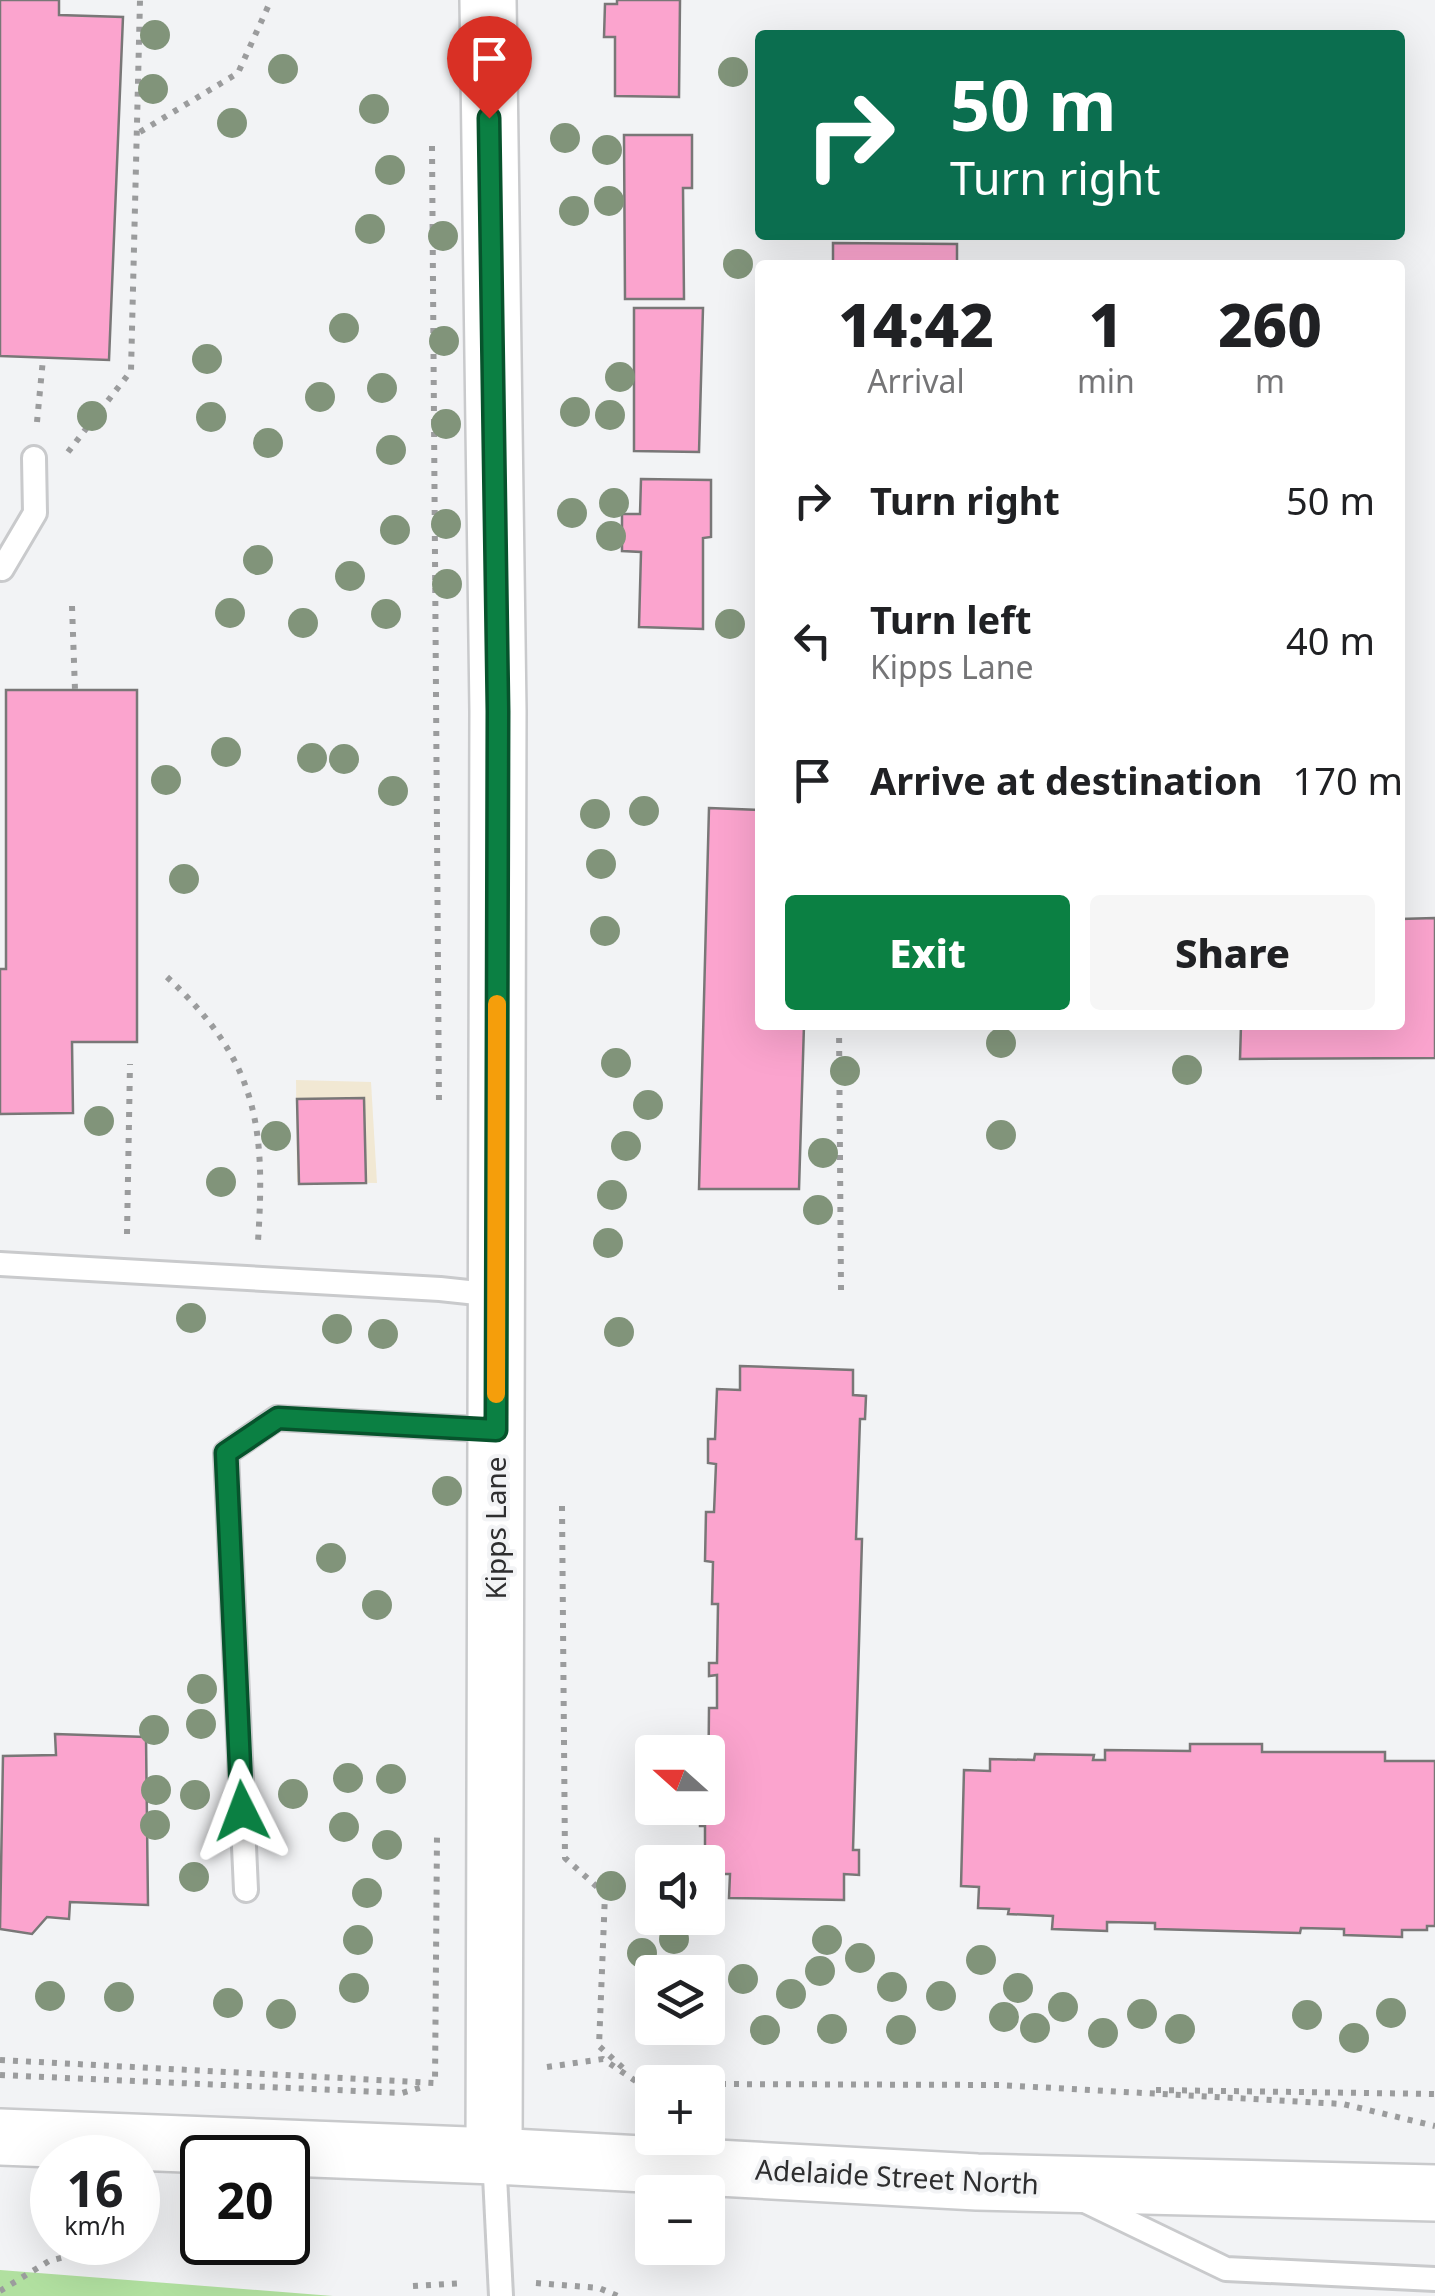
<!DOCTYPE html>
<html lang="en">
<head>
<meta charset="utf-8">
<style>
  body { margin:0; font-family:"Noto Sans",sans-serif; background:#f6f6f6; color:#202124; height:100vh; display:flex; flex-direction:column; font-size:38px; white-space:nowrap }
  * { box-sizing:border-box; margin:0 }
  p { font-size:32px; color:#757577 }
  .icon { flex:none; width:55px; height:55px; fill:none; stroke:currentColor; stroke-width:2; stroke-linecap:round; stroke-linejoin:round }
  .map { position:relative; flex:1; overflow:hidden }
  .panel { position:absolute; left:755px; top:260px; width:650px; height:770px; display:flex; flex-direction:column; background:#fff; border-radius:10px; box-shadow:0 10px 40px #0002 }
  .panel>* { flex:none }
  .guide { position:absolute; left:755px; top:30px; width:650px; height:210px; border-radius:10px; box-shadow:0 10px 40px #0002; background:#0b6e4f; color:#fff; overflow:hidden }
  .needle { width:65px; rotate:291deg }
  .fabs { position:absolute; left:635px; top:1735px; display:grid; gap:20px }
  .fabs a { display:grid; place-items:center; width:90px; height:90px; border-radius:10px; background:#fff; box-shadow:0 10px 40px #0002; font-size:50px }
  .speed { position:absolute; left:30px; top:2135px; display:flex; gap:20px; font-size:50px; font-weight:700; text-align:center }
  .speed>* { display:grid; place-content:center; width:130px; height:130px; border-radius:50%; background:#fff; box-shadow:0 10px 40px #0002; line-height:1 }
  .speed small { font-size:25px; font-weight:400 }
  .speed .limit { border:5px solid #111; border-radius:15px; background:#fff; color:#111 }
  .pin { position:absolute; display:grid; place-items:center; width:85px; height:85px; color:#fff; margin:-102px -42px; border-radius:50% 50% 50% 0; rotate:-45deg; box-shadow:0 0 10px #0007 }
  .pin .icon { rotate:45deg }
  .me { position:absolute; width:110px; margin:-55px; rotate:357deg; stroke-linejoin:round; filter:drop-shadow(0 0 8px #0008) }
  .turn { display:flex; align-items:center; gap:35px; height:210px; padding:0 30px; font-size:45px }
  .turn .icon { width:130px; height:130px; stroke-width:2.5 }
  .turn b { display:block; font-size:70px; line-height:85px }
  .eta { display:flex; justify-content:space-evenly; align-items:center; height:170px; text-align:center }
  .eta b { font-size:60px; font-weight:800; line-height:70px }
  .button { display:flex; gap:20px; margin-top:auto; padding:20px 30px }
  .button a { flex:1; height:115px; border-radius:10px; background:#0b8043; color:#fff; font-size:40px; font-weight:800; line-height:115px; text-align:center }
  .button a+a { background:#f6f6f6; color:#202124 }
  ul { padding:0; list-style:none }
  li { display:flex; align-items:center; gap:30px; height:140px; padding:0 30px }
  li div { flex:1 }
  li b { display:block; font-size:38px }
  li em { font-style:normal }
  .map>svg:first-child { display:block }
  .commercial { fill:#f1e8d3 }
  .green { fill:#b1e0a0 }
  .building { fill:#fba4ce; stroke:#797777; stroke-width:2.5 }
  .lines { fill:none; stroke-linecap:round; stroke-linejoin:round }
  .service-casing { stroke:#c9cacc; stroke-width:28 }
  .tertiary-casing { stroke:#c9cacc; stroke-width:60 }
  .secondary-casing { stroke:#c9cacc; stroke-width:60 }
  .path { stroke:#9b9c9d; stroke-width:6; stroke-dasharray:5 8; stroke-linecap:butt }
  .service { stroke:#fff; stroke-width:22 }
  .tertiary { stroke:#fff; stroke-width:55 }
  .secondary { stroke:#fff; stroke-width:55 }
  .tree { fill:#81947a }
  .route-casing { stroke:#07532c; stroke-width:25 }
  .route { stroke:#0b8043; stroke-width:18 }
  .slow { stroke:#f59e0b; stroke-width:18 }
  .labels { text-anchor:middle; stroke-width:8; stroke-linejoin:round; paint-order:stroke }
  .street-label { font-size:28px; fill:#2e2e2f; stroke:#f2f3f5 }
</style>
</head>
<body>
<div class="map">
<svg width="1435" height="2296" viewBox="0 0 1435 2296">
  <rect width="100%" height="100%" fill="#f2f3f5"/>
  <!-- commercial -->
  <polygon class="commercial" points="296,1080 371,1082 377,1183 297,1182"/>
  <!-- green -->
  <polygon class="green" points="0,2270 333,2296 0,2296"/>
  <!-- building -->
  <g class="building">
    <polygon points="0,0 59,0 59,15 123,17 109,360 0,356"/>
    <polygon points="617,0 680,0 679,97 615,96 615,37 604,37 605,4 617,4"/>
    <polygon points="624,135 692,135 692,188 683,188 684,299 625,299"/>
    <polygon points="833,243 957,244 957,265 833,265"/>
    <polygon points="634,308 703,308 699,452 634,451"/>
    <polygon points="641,479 711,480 711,537 703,538 703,629 639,627 641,552 622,551 622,514 640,514"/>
    <polygon points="6,690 137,690 137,1042 72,1042 73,1113 0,1114 0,969 6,969"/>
    <polygon points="709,808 760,810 760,1025 804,1025 799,1189 699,1189"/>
    <polygon points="1435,918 1435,1058 1240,1059 1241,1025 1400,1025 1400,919"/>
    <polygon points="364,1098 366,1183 299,1184 297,1099"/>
    <polygon points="740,1366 853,1370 853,1395 866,1396 865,1419 860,1419 856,1539 862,1539 853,1850 859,1850 859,1875 844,1874 844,1900 729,1898 730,1874 710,1874 711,1849 705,1849 705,1826 700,1826 700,1808 708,1808 709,1708 717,1708 717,1675 709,1676 709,1663 717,1663 718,1604 712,1604 713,1562 705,1561 706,1512 714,1512 716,1464 708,1463 708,1439 715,1439 717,1389 740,1390"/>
    <polygon points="55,1734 146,1737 148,1905 70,1902 69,1919 47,1917 32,1934 0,1929 3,1756 56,1755"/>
    <polygon points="1190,1744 1262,1744 1262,1752 1385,1752 1385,1761 1435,1761 1435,1926 1427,1926 1427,1930 1402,1930 1402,1937 1344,1935 1344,1929 1301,1928 1300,1933 1155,1929 1155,1923 1107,1922 1107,1931 1052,1929 1053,1916 1008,1914 1009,1909 978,1908 979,1887 961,1886 964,1770 990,1771 990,1759 1034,1760 1035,1754 1094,1755 1093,1760 1105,1760 1105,1750 1190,1751"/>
  </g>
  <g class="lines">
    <!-- service casing -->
    <g class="service-casing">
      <g id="service">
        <polyline points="2,569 35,513 34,458"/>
        <polyline points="0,1264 440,1289 496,1295"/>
        <polyline points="246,1890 226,1453 277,1418 496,1430"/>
        <polyline points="494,2156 501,2296"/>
        <polyline points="1083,2200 1226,2269 1435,2279"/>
      </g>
    </g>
    <!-- tertiary casing -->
    <g class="tertiary-casing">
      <polyline id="tertiary" points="488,0 498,711 494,2156"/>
    </g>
    <!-- secondary casing -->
    <g class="secondary-casing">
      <polyline id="secondary" points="0,2137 494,2156 977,2182 1435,2193"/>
    </g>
    <!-- path -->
    <g class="path">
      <polyline points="140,132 238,73 271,0"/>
      <polyline points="432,146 439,1104"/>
      <polyline points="37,422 43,359"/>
      <polyline points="68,452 131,371 140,0"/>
      <polyline points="72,606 75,690"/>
      <path d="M 167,977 C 256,1060 266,1123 258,1241"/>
      <polyline points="839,1025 841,1290"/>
      <polyline points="127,1234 130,1064"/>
      <polyline points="562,1506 565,1858 605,1894 599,2046 623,2068"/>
      <polyline points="0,2060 435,2083 437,1836"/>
      <polyline points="547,2067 603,2059 640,2084 652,2085"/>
      <polyline points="0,2075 402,2093 426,2086"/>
      <polyline points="708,2084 999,2085 1343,2104 1435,2126"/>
      <polyline points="1156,2090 1435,2094"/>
      <polyline points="536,2283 599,2288 618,2296"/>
      <polyline points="413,2286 464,2283"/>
      <polyline points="0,2291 49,2261 65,2257"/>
    </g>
    <!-- service -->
    <use href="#service" class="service"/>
    <!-- tertiary -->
    <use href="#tertiary" class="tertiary"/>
    <!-- secondary -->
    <use href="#secondary" class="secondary"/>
  </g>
  <!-- trees -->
  <g class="tree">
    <circle cx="155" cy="35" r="15"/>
    <circle cx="283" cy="69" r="15"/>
    <circle cx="733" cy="72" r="15"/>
    <circle cx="153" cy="89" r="15"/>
    <circle cx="374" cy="109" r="15"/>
    <circle cx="232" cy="123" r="15"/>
    <circle cx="565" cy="138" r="15"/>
    <circle cx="607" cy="150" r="15"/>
    <circle cx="390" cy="170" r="15"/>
    <circle cx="609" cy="201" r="15"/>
    <circle cx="574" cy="211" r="15"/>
    <circle cx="370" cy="229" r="15"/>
    <circle cx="443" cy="236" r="15"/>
    <circle cx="738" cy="264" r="15"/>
    <circle cx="344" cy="328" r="15"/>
    <circle cx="444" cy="341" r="15"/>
    <circle cx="207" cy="359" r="15"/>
    <circle cx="620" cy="377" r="15"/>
    <circle cx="382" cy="388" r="15"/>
    <circle cx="320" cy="397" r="15"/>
    <circle cx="575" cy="412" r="15"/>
    <circle cx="610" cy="415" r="15"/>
    <circle cx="92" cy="416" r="15"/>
    <circle cx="211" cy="417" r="15"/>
    <circle cx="446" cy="424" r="15"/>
    <circle cx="268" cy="443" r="15"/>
    <circle cx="391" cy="450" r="15"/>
    <circle cx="614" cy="503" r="15"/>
    <circle cx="572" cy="513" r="15"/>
    <circle cx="446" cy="524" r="15"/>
    <circle cx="395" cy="530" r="15"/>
    <circle cx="611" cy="536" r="15"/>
    <circle cx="258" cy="560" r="15"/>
    <circle cx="350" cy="576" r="15"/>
    <circle cx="447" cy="584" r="15"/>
    <circle cx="230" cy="613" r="15"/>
    <circle cx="386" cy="614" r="15"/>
    <circle cx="303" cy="623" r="15"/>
    <circle cx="730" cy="624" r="15"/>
    <circle cx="226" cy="752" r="15"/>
    <circle cx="312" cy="758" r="15"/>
    <circle cx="344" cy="759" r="15"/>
    <circle cx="166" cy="780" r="15"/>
    <circle cx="393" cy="791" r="15"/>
    <circle cx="644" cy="811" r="15"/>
    <circle cx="595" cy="814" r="15"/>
    <circle cx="601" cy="864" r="15"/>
    <circle cx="184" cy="879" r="15"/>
    <circle cx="605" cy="931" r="15"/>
    <circle cx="1001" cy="1043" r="15"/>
    <circle cx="616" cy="1063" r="15"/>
    <circle cx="1187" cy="1070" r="15"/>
    <circle cx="845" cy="1071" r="15"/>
    <circle cx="648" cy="1105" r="15"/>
    <circle cx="99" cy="1121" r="15"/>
    <circle cx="1001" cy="1135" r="15"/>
    <circle cx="276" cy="1136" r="15"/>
    <circle cx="626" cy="1146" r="15"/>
    <circle cx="823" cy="1153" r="15"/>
    <circle cx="221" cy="1182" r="15"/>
    <circle cx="612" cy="1195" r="15"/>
    <circle cx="818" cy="1210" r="15"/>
    <circle cx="608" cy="1243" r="15"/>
    <circle cx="191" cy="1318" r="15"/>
    <circle cx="337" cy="1329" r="15"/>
    <circle cx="619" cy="1332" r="15"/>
    <circle cx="383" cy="1334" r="15"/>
    <circle cx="447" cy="1491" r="15"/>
    <circle cx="331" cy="1558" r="15"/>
    <circle cx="377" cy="1605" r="15"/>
    <circle cx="202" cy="1689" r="15"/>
    <circle cx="201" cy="1724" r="15"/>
    <circle cx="154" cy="1730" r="15"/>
    <circle cx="348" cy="1778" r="15"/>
    <circle cx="391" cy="1779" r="15"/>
    <circle cx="156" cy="1790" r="15"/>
    <circle cx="293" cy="1794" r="15"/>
    <circle cx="195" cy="1795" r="15"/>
    <circle cx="155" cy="1825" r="15"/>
    <circle cx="344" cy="1827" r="15"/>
    <circle cx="387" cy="1845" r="15"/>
    <circle cx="194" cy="1877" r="15"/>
    <circle cx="611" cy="1886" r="15"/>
    <circle cx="367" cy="1893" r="15"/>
    <circle cx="674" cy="1939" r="15"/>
    <circle cx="358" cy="1940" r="15"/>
    <circle cx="827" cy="1940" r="15"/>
    <circle cx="642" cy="1953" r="15"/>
    <circle cx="860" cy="1958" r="15"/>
    <circle cx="981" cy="1960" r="15"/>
    <circle cx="820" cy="1971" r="15"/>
    <circle cx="743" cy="1979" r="15"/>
    <circle cx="892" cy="1987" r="15"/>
    <circle cx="354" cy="1988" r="15"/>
    <circle cx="1018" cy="1988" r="15"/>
    <circle cx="791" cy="1994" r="15"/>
    <circle cx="50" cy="1996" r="15"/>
    <circle cx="941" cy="1996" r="15"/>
    <circle cx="119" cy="1997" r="15"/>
    <circle cx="228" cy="2003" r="15"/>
    <circle cx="1063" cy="2007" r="15"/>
    <circle cx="1391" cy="2013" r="15"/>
    <circle cx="281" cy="2014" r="15"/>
    <circle cx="1142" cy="2014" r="15"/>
    <circle cx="1307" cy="2015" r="15"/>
    <circle cx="1004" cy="2017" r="15"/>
    <circle cx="1035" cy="2028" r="15"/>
    <circle cx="832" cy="2029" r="15"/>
    <circle cx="1180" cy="2029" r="15"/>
    <circle cx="765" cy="2030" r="15"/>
    <circle cx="901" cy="2030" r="15"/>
    <circle cx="1103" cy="2033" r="15"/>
    <circle cx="1354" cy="2038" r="15"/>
  </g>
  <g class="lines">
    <!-- route casing -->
    <g class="route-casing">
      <polyline id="route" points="242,1811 226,1453 278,1418 496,1430 498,711 489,118"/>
    </g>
    <!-- route -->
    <use href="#route" class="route"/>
    <!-- slow -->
    <polyline class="slow" points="496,1394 497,1004"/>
  </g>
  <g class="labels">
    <!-- street labels -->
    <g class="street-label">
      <text transform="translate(496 1528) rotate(-90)" y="10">Kipps Lane</text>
      <text transform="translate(897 2177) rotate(3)" y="10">Adelaide Street North</text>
    </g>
  </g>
</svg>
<div class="fabs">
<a><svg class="needle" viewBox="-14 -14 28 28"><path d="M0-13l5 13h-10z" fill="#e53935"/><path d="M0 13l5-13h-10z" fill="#757577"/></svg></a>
<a><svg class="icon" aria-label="sound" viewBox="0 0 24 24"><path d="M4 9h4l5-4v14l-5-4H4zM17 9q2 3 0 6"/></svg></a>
<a><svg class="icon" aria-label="layers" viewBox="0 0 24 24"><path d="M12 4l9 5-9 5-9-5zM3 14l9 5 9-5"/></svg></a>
<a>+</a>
<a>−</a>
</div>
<div class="speed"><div>16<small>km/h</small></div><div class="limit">20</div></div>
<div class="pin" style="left:489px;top:118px;background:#d93025"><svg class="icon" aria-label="arrive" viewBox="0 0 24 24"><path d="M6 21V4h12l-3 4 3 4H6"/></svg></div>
<svg class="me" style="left:242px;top:1811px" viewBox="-20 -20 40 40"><path d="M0-17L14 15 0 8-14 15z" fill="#0b8043" stroke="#fff" stroke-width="4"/></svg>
<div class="guide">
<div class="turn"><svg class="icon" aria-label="right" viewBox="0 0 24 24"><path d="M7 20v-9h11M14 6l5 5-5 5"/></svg><div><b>50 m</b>Turn right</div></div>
</div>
<section class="panel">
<div class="eta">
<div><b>14:42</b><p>Arrival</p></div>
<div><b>1</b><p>min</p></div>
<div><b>260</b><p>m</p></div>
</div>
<ul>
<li><svg class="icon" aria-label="right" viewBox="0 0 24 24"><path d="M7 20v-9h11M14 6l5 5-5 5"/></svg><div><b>Turn right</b></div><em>50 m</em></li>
<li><svg class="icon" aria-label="left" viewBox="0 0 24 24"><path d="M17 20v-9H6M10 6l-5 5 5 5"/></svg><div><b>Turn left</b><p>Kipps Lane</p></div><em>40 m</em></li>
<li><svg class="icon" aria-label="arrive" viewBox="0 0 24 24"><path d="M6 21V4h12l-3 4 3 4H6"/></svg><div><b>Arrive at destination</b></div><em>170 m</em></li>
</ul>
<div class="button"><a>Exit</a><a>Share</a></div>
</section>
</div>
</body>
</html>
